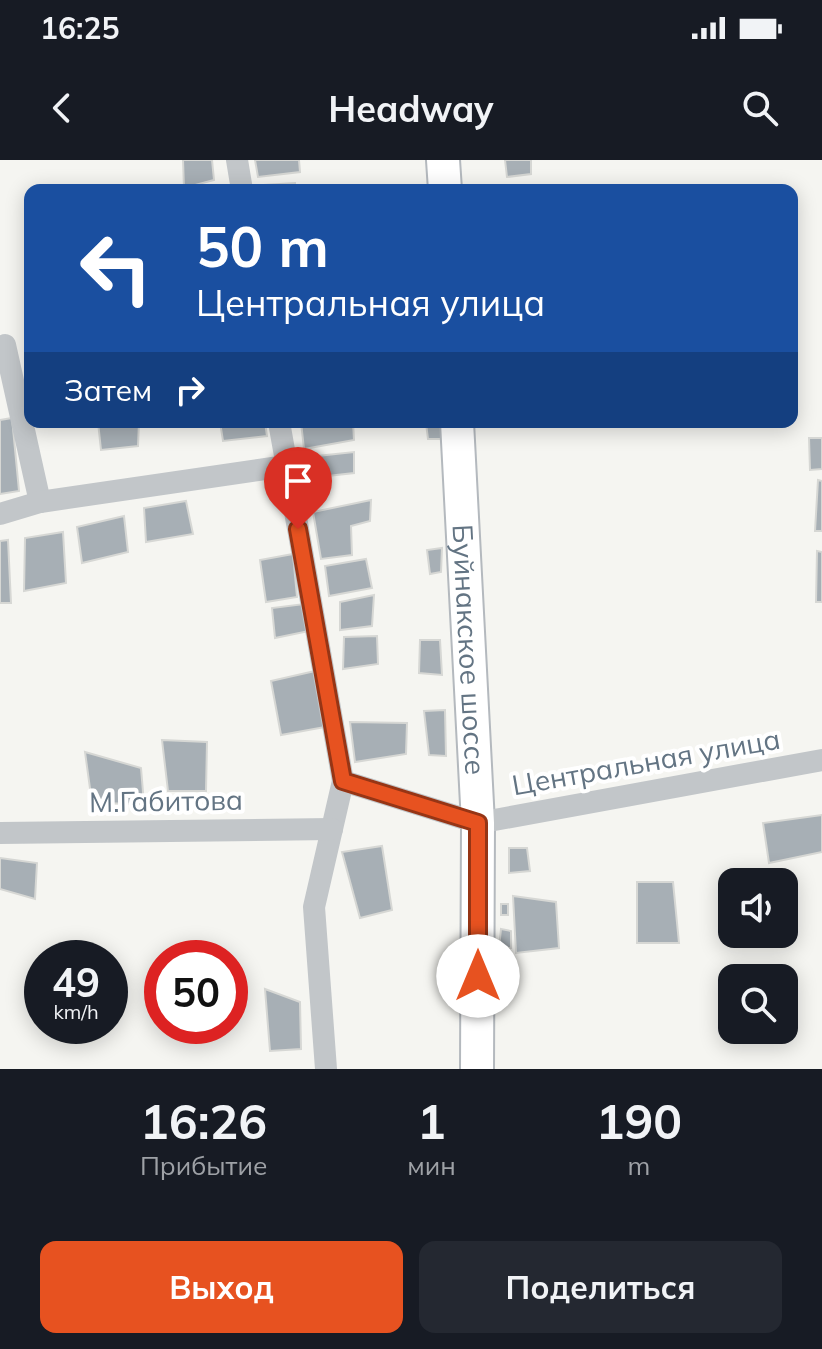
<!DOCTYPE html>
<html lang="ru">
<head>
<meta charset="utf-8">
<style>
  body { margin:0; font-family:Mulish,sans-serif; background:#242831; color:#f1f3f6; height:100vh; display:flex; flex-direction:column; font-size:30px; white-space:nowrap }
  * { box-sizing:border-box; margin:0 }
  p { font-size:26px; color:#9ea1a6 }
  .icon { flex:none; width:44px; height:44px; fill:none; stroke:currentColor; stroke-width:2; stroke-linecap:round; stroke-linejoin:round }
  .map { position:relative; height:909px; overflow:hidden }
  .sheet { display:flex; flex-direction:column; background:#171b24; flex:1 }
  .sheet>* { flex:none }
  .hud { position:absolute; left:24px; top:24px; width:774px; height:244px; border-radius:16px; box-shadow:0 4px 20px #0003; background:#1a4fa0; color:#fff; overflow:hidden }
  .fabs { position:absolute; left:718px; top:708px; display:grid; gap:16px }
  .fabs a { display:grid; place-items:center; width:80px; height:80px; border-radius:16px; background:#171b24; box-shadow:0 4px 20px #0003; font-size:40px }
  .speed { position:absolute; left:24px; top:780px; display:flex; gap:16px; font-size:40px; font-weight:700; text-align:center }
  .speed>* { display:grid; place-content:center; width:104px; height:104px; border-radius:50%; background:#171b24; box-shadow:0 4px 20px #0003; line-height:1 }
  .speed small { font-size:20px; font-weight:400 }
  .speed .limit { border:12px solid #d22; background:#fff; color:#111 }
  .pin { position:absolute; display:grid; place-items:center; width:68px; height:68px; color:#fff; margin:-82px -34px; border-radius:50% 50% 50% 0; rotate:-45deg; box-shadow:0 0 8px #0007 }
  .pin .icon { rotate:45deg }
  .me { position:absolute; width:88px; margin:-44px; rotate:0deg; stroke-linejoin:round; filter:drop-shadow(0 0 6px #0008) }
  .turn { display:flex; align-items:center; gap:28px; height:168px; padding:0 40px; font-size:36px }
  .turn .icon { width:104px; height:104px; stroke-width:2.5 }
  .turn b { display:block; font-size:56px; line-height:68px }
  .then { display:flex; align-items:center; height:76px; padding:0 40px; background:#0003; gap:16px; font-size:30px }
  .eta { display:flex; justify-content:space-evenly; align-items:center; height:136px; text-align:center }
  .eta b { font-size:48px; font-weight:700; line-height:56px }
  .button { display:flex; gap:16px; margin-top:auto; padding:16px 40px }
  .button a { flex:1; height:92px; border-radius:16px; background:#e75220; color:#fff; font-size:32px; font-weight:700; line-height:92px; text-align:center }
  .button a+a { background:#242831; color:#f1f3f6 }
  .status { display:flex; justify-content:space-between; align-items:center; height:56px; padding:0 40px; background:#171b24; direction:ltr }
  .status svg { height:22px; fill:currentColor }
  header { display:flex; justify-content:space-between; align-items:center; height:104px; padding:0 40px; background:#171b24; font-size:36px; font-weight:700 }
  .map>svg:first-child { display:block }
  .building { fill:#a7afb5; stroke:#d6d7d4; stroke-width:2 }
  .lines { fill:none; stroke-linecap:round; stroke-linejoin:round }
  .secondary-casing { stroke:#b4b9be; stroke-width:36 }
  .street { stroke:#c2c6c9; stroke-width:22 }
  .secondary { stroke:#fff; stroke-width:32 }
  .route-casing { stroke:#963515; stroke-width:20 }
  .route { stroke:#e75220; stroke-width:14 }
  .labels { text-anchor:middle; stroke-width:8; stroke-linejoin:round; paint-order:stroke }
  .street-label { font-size:28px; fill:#637483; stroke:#fff }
</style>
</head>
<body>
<div class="status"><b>16:25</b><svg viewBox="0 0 49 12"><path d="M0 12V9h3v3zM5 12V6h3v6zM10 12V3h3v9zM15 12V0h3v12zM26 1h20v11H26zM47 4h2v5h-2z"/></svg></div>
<header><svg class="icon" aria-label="back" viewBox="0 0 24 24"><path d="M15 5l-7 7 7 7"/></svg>Headway<svg class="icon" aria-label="search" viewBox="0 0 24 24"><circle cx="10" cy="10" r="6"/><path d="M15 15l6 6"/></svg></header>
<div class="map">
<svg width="822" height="909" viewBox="0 0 822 909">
  <rect width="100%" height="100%" fill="#f5f5f1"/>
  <!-- building -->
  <g class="building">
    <polygon points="183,0 212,0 214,20 184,28"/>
    <polygon points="255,0 299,0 300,12 258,17"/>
    <polygon points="505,0 531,0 531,14 507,17"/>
    <polygon points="295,23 295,30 264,30 264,25"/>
    <polygon points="12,258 19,331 0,334 0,260"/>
    <polygon points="98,262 139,262 138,286 101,290"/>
    <polygon points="220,262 265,262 267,276 223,281"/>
    <polygon points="301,262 353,262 354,280 304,289"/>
    <polygon points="443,262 443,279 428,279 426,263"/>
    <polygon points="809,278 822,278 822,309 810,310"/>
    <polygon points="354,292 354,313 310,318 308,297"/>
    <polygon points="818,320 822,321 822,371 815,371"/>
    <polygon points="371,340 370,361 351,366 352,395 321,399 313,352"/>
    <polygon points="186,341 193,374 146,382 144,348"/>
    <polygon points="124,356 128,392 82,403 77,367"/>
    <polygon points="63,372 66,423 24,431 25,378"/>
    <polygon points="8,380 11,443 0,443 0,381"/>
    <polygon points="442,388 441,412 430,414 427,390"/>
    <polygon points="817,391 822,392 822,442 816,442"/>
    <polygon points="293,394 297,437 266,442 260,400"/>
    <polygon points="366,399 372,428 329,436 325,406"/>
    <polygon points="374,435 372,466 340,470 340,442"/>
    <polygon points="304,444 309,471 275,478 272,448"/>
    <polygon points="377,476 378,504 343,509 344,477"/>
    <polygon points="420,480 440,480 442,515 419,513"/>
    <polygon points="315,511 325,567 281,575 271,521"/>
    <polygon points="445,550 446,596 429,595 424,551"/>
    <polygon points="350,562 407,563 406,594 355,602"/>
    <polygon points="162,580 207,582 206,631 168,631"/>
    <polygon points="85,592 141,608 144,644 92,643"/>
    <polygon points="822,655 822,692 769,703 763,663"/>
    <polygon points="382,686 392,750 360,758 342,692"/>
    <polygon points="509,688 527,688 530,711 509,713"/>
    <polygon points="0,698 37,703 35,739 0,729"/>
    <polygon points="637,722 673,722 679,783 637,783"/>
    <polygon points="513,736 556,742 559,788 516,793"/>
    <rect x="501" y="744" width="7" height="11"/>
    <polygon points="501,769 511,771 511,788 499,788"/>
    <polygon points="265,829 300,842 301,889 270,891"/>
  </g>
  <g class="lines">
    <!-- secondary casing -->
    <g class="secondary-casing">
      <g id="secondary">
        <polyline points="443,0 445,30"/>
        <path id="s1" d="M 457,262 L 478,663 L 477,909"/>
      </g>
    </g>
    <!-- street -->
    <g class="street">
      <polyline points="237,0 242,30"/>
      <polyline points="5,185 40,342"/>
      <polyline points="279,262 343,621 314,747 326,909"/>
      <polyline points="0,354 40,342 286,306"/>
      <polyline points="343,621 478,663 822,600"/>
      <polyline points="0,673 332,669"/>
    </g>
    <!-- secondary -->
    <use href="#secondary" class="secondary"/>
  </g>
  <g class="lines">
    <!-- route casing -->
    <g class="route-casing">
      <polyline id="route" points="298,369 343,621 478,663 478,816"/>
    </g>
    <!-- route -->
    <use href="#route" class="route"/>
  </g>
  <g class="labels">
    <!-- street labels -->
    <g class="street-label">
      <text dy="10" stroke="none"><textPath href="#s1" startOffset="228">Буйнакское шоссе</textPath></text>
      <text transform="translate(646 602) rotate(-10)" y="10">Центральная улица</text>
      <text transform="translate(166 641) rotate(-1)" y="10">М.Габитова</text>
    </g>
  </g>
</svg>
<div class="fabs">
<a><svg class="icon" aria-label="sound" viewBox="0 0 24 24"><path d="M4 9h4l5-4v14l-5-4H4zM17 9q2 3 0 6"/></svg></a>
<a><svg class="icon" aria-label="search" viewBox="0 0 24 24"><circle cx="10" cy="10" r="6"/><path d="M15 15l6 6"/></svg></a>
</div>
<div class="speed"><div>49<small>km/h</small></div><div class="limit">50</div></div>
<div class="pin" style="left:298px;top:369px;background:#d93025"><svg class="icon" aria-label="arrive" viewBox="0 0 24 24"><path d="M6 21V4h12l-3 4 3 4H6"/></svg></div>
<svg class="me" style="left:478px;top:816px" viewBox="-20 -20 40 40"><circle r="19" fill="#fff"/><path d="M0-13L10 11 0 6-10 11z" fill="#e75220"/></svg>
<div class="hud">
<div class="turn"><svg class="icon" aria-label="left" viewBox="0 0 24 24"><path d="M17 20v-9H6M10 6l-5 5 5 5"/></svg><div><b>50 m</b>Центральная улица</div></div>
<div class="then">Затем<svg class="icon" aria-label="right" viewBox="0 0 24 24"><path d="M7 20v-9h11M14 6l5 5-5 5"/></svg></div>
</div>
</div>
<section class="sheet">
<div class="eta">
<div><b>16:26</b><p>Прибытие</p></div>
<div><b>1</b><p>мин</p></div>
<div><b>190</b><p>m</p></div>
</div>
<div class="button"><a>Выход</a><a>Поделиться</a></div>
</section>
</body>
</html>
